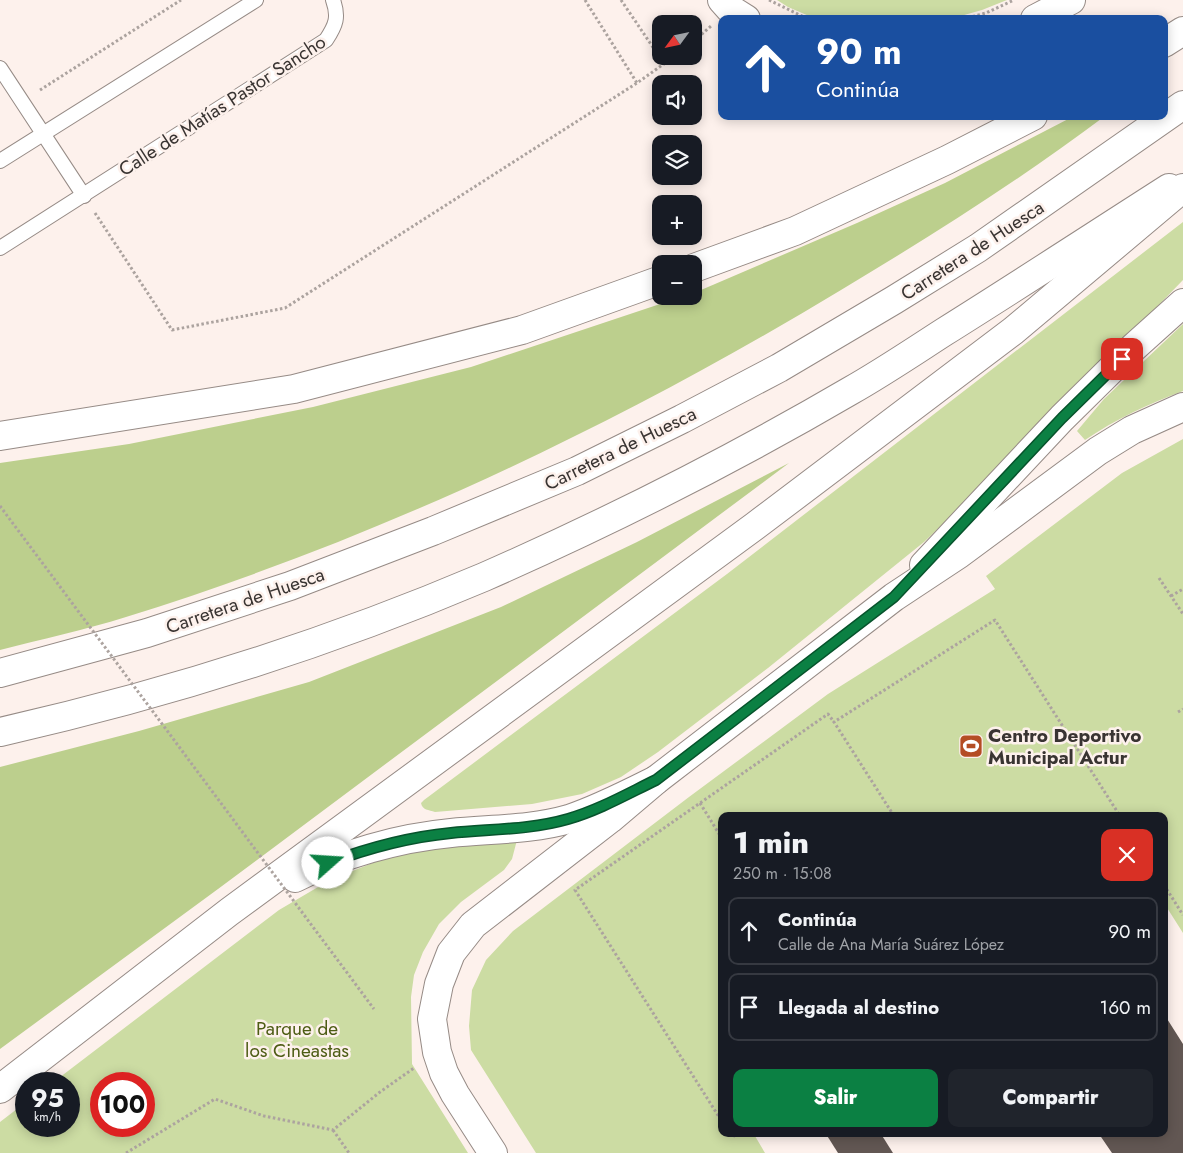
<!DOCTYPE html>
<html lang="es">
<head>
<meta charset="utf-8">
<style>
  body { margin:0; font-family:Jost,sans-serif; background:#20242c; color:#f1f3f6; height:100vh; display:flex; flex-direction:column; font-size:19px; white-space:nowrap }
  * { box-sizing:border-box; margin:0 }
  p { font-size:16px; color:#9ea1a6 }
  .icon { flex:none; width:28px; height:28px; fill:none; stroke:currentColor; stroke-width:2; stroke-linecap:round; stroke-linejoin:round }
  .map { position:relative; flex:1; overflow:hidden }
  .sheet { position:absolute; left:718px; top:812px; width:450px; height:325px; display:flex; flex-direction:column; background:#171b24; border-radius:10px; box-shadow:0 2px 12px #0003 }
  .sheet>* { flex:none }
  .hud { position:absolute; left:718px; top:15px; width:450px; height:105px; border-radius:10px; box-shadow:0 2px 12px #0003; background:#1a4fa0; color:#fff; overflow:hidden }
  .needle { width:32px; rotate:237deg }
  .fabs { position:absolute; left:652px; top:15px; display:grid; gap:10px }
  .fabs a { display:grid; place-items:center; width:50px; height:50px; border-radius:10px; background:#171b24; box-shadow:0 2px 12px #0003; font-size:25px }
  .speed { position:absolute; left:15px; top:1072px; display:flex; gap:10px; font-size:25px; font-weight:700; text-align:center }
  .speed>* { display:grid; place-content:center; width:65px; height:65px; border-radius:50%; background:#171b24; box-shadow:0 2px 12px #0003; line-height:1 }
  .speed small { font-size:12px; font-weight:400 }
  .speed .limit { border:8px solid #d22; background:#fff; color:#111 }
  .pin { position:absolute; display:grid; place-items:center; width:42px; height:42px; color:#fff; margin:-21px; border-radius:10px; box-shadow:0 2px 8px #0006 }
  .me { position:absolute; width:55px; margin:-28px; rotate:71deg; stroke-linejoin:round; filter:drop-shadow(0 0 4px #0008) }
  .turn { display:flex; align-items:center; gap:18px; height:105px; padding:0 15px; font-size:22px }
  .turn .icon { width:65px; height:65px; stroke-width:2.5 }
  .turn b { display:block; font-size:35px; line-height:42px }
  .round { display:grid; place-items:center; flex:none; width:52px; height:52px; border-radius:10px; background:#20242c }
  .summary { display:flex; align-items:center; justify-content:space-between; height:85px; padding:0 15px }
  h1 { font-size:30px; font-weight:800; line-height:38px }
  .button { display:flex; gap:10px; margin-top:auto; padding:10px 15px }
  .button a { flex:1; height:58px; border-radius:10px; background:#0b8043; color:#fff; font-size:20px; font-weight:800; line-height:58px; text-align:center }
  .button a+a { background:#20242c; color:#f1f3f6 }
  ul { padding:0; list-style:none }
  li { display:flex; align-items:center; gap:15px; height:68px; margin:0 10px 8px; padding:0 5px; border:2px solid #363941; border-radius:10px }
  li div { flex:1 }
  li b { display:block; font-size:19px }
  li em { font-style:normal }
  .map>svg:first-child { display:block }
  .green { fill:#ccdca3; fill-rule:evenodd }
  .forest { fill:#bccf8d }
  .building { fill:#625753 }
  .lines { fill:none; stroke-linecap:round; stroke-linejoin:round }
  .service-casing { stroke:#968b86; stroke-width:16 }
  .minor-casing { stroke:#968b86; stroke-width:30 }
  .trunk-casing { stroke:#968b86; stroke-width:30 }
  .motorway-casing { stroke:#968b86; stroke-width:30 }
  .path { stroke:#aca39f; stroke-width:3; stroke-dasharray:2.5 2.5; stroke-linecap:butt }
  .service { stroke:#fff; stroke-width:14 }
  .minor { stroke:#fff; stroke-width:28 }
  .trunk { stroke:#fff; stroke-width:28 }
  .motorway { stroke:#fff; stroke-width:28 }
  .path-bridge { stroke:#aca39f; stroke-width:3; stroke-dasharray:2.5 2.5; stroke-linecap:butt }
  .route-casing { stroke:#07532c; stroke-width:12 }
  .route { stroke:#0b8043; stroke-width:9 }
  .labels { text-anchor:middle; stroke-width:5; stroke-linejoin:round; paint-order:stroke }
  .street-label { font-size:19px; fill:#393432; stroke:#fdf1ec }
  .poi-label { font-size:19px; font-weight:bold; fill:#393432; stroke:#fdf1ec; text-anchor:start }
  .park-label { font-size:19px; fill:#4d5c14; stroke:#fdf1ec }
</style>
</head>
<body>
<div class="map">
<svg width="1183" height="1153" viewBox="0 0 1183 1153">
  <rect width="100%" height="100%" fill="#fdf1ec"/>
  <!-- green -->
  <g class="green">
    <polygon points="777,0 1007,0 982,10 950,19 816,19 788,7"/>
    <path d="M 1183,222 L 1183,280 L 988,481 L 924,542 L 768,668 L 658,752 L 621,777 L 582,794 L 532,804 L 435,812 C 429,810 422,810 421,803 L 424,800 L 727,574 Z"/>
    <path d="M 1183,324 L 1183,391 C 1148,404 1116,419 1085,440 L 1077,431 L 1104,399 Z"/>
    <polygon points="1183,439 1183,933 1164,903 1164,816 721,816 721,1134 758,1134 755,1136 765,1153 536,1153 471,1050 469,1026 472,990 486,960 513,931 689,797 828,694 995,589 986,576 1122,473"/>
    <path d="M 517,840 L 512,859 L 504,870 L 461,902 L 439,924 L 423,952 L 414,975 L 411,997 L 412,1064 L 468,1153 L 0,1153 L 0,1122 L 26,1102 L 26,1126 L 69,1126 L 69,1084 L 51,1084 L 279,910 L 330,880 L 375,862 L 431,843 ZM 101,1084 L 144,1084 L 144,1126 L 101,1126 Z"/>
  </g>
  <!-- forest -->
  <g class="forest">
    <path d="M 1074,116 L 1105,116 C 1020,180 931,236 841,290 C 616,426 377,539 126,617 C 85,630 42,639 0,650 L 0,463 L 129,444 L 313,407 L 471,367 L 684,296 L 694,296 L 694,293 L 857,223 L 945,183 Z"/>
    <polygon points="789,463 218,889 0,1049 0,767 139,731 309,682 501,607 637,542"/>
  </g>
  <!-- building -->
  <g class="building">
    <polygon points="1164,1014 1183,1044 1183,1153 1112,1153 1099,1134 1164,1134"/>
    <polygon points="826,1134 881,1134 893,1153 838,1153"/>
  </g>
  <g class="lines">
    <!-- service casing -->
    <g class="service-casing">
      <g id="service">
        <polyline points="0,68 84,196"/>
        <polyline points="0,161 256,0"/>
        <path d="M 0,248 L 326,40 C 336,25 339,17 333,0"/>
      </g>
    </g>
    <!-- minor casing -->
    <g class="minor-casing">
      <g id="minor">
        <polyline points="722,0 730,9 746,19"/>
        <polyline points="1035,19 1071,0"/>
        <polyline points="924,565 1062,418 1134,347 1183,303"/>
        <polyline points="493,1153 455,1094 444,1073 437,1052 432,1019 439,984 451,953 473,925 610,819 656,780 894,597 959,554 1098,451 1132,430 1183,407"/>
      </g>
    </g>
    <!-- trunk casing -->
    <g class="trunk-casing">
      <g id="trunk">
        <polyline points="0,673 147,633 290,586 433,531 577,471 682,419 779,368 894,300 978,248 1183,105"/>
        <path d="M 0,732 C 164,695 329,643 484,577 C 609,522 732,460 850,391 C 882,373 913,352 944,332 C 1019,285 1094,236 1169,188"/>
      </g>
    </g>
    <!-- motorway casing -->
    <g class="motorway-casing">
      <g id="motorway">
        <polyline points="1164,43 1183,31"/>
        <polyline points="694,268 795,231 947,160 1033,116"/>
        <polyline points="0,436 294,389 522,330 661,280"/>
        <path d="M 295,878 C 342,854 398,838 451,833 C 490,829 531,830 569,819 C 599,809 628,794 656,780"/>
        <polyline points="0,1089 229,912 755,526 1013,331 1183,188"/>
      </g>
    </g>
    <!-- path -->
    <g class="path">
      <polyline points="585,0 637,83"/>
      <polyline points="621,0 665,65"/>
      <polyline points="769,0 808,19"/>
      <polyline points="963,19 986,13 1014,0"/>
      <polyline points="694,41 711,26"/>
      <polyline points="40,90 181,0"/>
      <polyline points="95,213 172,330 285,308 637,83 675,56"/>
      <polyline points="1159,578 1183,614"/>
      <polyline points="1171,596 1183,589"/>
      <polyline points="1178,712 1183,709"/>
      <polyline points="700,803 721,837"/>
      <polyline points="894,816 834,722 995,620 1120,816"/>
      <polyline points="1164,885 1183,915"/>
      <polyline points="721,1120 575,890 828,714 834,722"/>
      <polyline points="333,1130 349,1153"/>
      <polyline points="730,1134 732,1137 738,1134"/>
      <polyline points="126,1153 215,1099 264,1116 333,1130 380,1092 414,1068"/>
    </g>
    <!-- service -->
    <use href="#service" class="service"/>
    <!-- minor -->
    <use href="#minor" class="minor"/>
    <!-- trunk -->
    <use href="#trunk" class="trunk"/>
    <!-- motorway -->
    <use href="#motorway" class="motorway"/>
    <!-- path-bridge -->
    <polyline class="path-bridge" points="0,506 374,1009"/>
  </g>
  <g class="lines">
    <!-- route casing -->
    <g class="route-casing">
      <path id="route" d="M 328,863 C 368,848 409,837 451,833 C 490,829 530,830 568,819 C 599,810 627,794 656,780 L 894,597 L 1062,418 L 1122,359"/>
    </g>
    <!-- route -->
    <use href="#route" class="route"/>
  </g>
  <!-- icons -->
  <defs>
    <g id="stadium-square" transform="scale(1.25)"><rect x="-9" y="-9" width="18" height="18" rx="4" fill="#b44d24" stroke="#fdf1ec"/><path d="M0-5a6.5 5 0 1 0 0 10a6.5 5 0 1 0 0-10ZM-3.5-1.8h7v3.6h-7Z" fill="#fff"/></g>
  </defs>
  <g fill-rule="evenodd">
    <use href="#stadium-square" x="971" y="746"/>
  </g>
  <g class="labels">
    <!-- street labels -->
    <g class="street-label">
      <text transform="translate(222 105) rotate(-33)" y="7">Calle de Matías Pastor Sancho</text>
      <text transform="translate(972 250) rotate(-33)" y="7">Carretera de Huesca</text>
      <text transform="translate(620 448) rotate(-26)" y="7">Carretera de Huesca</text>
      <text transform="translate(245 600) rotate(-19)" y="7">Carretera de Huesca</text>
    </g>
    <!-- poi labels -->
    <g class="poi-label">
      <text x="988" y="742">Centro Deportivo<tspan x="988" dy="22">Municipal Actur</tspan></text>
    </g>
    <!-- park labels -->
    <g class="park-label">
      <text x="297" y="1035">Parque de<tspan x="297" dy="22">los Cineastas</tspan></text>
    </g>
  </g>
</svg>
<div class="fabs">
<a><svg class="needle" viewBox="-14 -14 28 28"><path d="M0-13l5 13h-10z" fill="#e53935"/><path d="M0 13l5-13h-10z" fill="#9ea1a6"/></svg></a>
<a><svg class="icon" aria-label="sound" viewBox="0 0 24 24"><path d="M4 9h4l5-4v14l-5-4H4zM17 9q2 3 0 6"/></svg></a>
<a><svg class="icon" aria-label="layers" viewBox="0 0 24 24"><path d="M12 4l9 5-9 5-9-5zM3 14l9 5 9-5"/></svg></a>
<a>+</a>
<a>−</a>
</div>
<div class="speed"><div>95<small>km/h</small></div><div class="limit">100</div></div>
<div class="pin" style="left:1122px;top:359px;background:#d93025"><svg class="icon" aria-label="arrive" viewBox="0 0 24 24"><path d="M6 21V4h12l-3 4 3 4H6"/></svg></div>
<svg class="me" style="left:328px;top:863px" viewBox="-20 -20 40 40"><circle r="19" fill="#fff"/><path d="M0-13L10 11 0 6-10 11z" fill="#0b8043"/></svg>
<div class="hud">
<div class="turn"><svg class="icon" aria-label="ahead" viewBox="0 0 24 24"><path d="M12 20V5M6 11l6-6 6 6"/></svg><div><b>90 m</b>Continúa</div></div>
</div>
<section class="sheet">
<div class="summary"><div><h1>1 min</h1><p>250 m · 15:08</p></div><a class="round" style="background:#d93025;color:#fff"><svg class="icon" aria-label="close" viewBox="0 0 24 24"><path d="M6 6l12 12M18 6L6 18"/></svg></a></div>
<ul>
<li><svg class="icon" aria-label="ahead" viewBox="0 0 24 24"><path d="M12 20V5M6 11l6-6 6 6"/></svg><div><b>Continúa</b><p>Calle de Ana María Suárez López</p></div><em>90 m</em></li>
<li><svg class="icon" aria-label="arrive" viewBox="0 0 24 24"><path d="M6 21V4h12l-3 4 3 4H6"/></svg><div><b>Llegada al destino</b></div><em>160 m</em></li>
</ul>
<div class="button"><a>Salir</a><a>Compartir</a></div>
</section>
</div>
</body>
</html>
